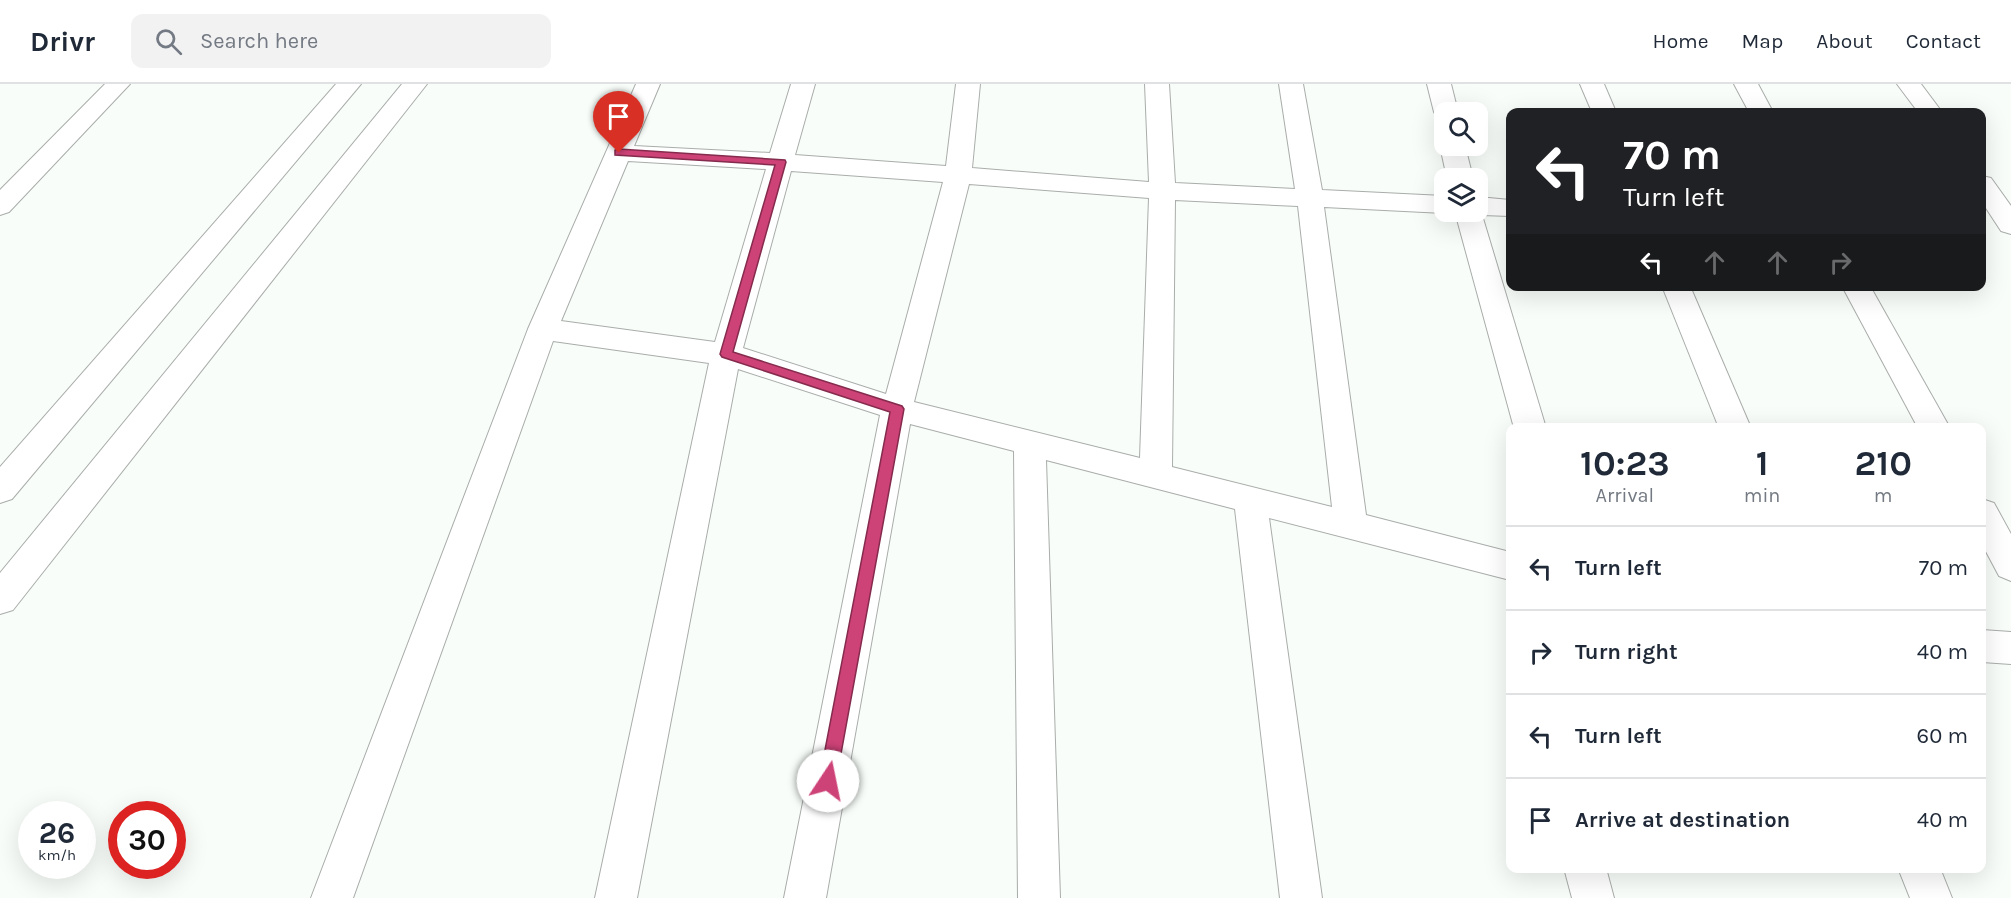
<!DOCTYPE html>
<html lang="en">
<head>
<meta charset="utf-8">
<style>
  body { margin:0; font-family:Karla,sans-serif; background:#f2f2f3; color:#1f2937; height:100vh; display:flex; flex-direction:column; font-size:22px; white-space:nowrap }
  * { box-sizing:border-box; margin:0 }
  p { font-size:20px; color:#747a83 }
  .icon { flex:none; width:33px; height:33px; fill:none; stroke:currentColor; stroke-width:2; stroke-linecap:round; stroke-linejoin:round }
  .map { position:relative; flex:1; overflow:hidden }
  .details { position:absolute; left:1506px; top:339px; width:480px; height:450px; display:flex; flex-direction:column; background:#fff; border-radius:12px; box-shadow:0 6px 24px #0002 }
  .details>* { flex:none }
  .hud { position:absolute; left:1506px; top:24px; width:480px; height:183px; border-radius:12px; box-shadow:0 6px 24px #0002; background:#202124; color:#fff; overflow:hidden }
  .buttons { position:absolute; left:1434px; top:18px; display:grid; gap:12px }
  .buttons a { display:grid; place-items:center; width:54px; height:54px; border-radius:12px; background:#fff; box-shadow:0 6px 24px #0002; font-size:30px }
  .speed { position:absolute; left:18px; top:717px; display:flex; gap:12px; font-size:30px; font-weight:700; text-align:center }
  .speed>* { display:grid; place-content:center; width:78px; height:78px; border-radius:50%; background:#fff; box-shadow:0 6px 24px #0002; line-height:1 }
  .speed small { font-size:15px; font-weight:400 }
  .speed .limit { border:9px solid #d22; background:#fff; color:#111 }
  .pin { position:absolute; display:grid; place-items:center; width:51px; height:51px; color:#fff; margin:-62px -26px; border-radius:50% 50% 50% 0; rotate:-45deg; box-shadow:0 0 6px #0007 }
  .pin .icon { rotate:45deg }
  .me { position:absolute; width:66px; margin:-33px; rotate:11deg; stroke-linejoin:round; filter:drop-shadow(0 0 4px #0008) }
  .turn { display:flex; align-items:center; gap:21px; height:126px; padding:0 18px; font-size:27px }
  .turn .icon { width:78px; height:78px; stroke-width:2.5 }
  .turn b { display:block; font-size:42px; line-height:51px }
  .lanes { display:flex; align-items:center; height:57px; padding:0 18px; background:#0003; justify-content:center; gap:30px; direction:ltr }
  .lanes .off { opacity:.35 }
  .eta { display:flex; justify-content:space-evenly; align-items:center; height:102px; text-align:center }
  .eta b { font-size:36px; font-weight:700; line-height:42px }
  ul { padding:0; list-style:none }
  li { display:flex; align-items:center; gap:18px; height:84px; padding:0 18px; border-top:2px solid #e0e1e3 }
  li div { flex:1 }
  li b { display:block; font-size:22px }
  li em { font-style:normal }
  header { display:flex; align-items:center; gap:36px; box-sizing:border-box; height:84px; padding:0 30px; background:#fff; border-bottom:2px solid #e0e1e3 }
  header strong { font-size:28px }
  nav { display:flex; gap:33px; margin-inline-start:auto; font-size:21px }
  .search { width:420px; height:54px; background:#f2f2f3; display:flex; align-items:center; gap:15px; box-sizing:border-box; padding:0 21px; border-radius:12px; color:#747a83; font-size:22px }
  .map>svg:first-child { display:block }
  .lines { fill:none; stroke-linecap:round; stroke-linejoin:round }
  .minor-casing { stroke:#a9adaa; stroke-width:2 }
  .secondary-casing { stroke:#a9adaa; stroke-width:2 }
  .minor { fill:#fff; fill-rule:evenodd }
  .secondary { fill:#fff; fill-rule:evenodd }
  .route { fill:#cd4277; stroke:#852b4d; stroke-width:1.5 }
</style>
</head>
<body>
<header>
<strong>Drivr</strong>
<div class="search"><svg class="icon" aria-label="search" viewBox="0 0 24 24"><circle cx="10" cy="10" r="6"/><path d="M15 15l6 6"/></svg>Search here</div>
<nav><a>Home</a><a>Map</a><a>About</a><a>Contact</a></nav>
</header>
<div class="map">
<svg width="2011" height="814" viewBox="0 0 2011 814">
  <rect width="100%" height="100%" fill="#f8fdf9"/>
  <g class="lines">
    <!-- minor casing -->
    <g class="minor-casing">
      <g id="minor">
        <polygon points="105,0 130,0 9,128 0,131 0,106"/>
        <path d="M 636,0 L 660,0 L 634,62 L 770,69 L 791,0 L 815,0 L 795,71 L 946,82 L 956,0 L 980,0 L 972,84 L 1149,98 L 1145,0 L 1169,0 L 1175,99 L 1295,105 L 1279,0 L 1303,0 L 1322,106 L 1444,112 L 1444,128 L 1448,128 L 1444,129 L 1324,123 L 1366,431 L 1510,468 L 1510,496 L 1269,434 L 1322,814 L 1280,814 L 1235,425 L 1046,376 L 1060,814 L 1018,814 L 1014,367 L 910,340 L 826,814 L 784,814 L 880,331 L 738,285 L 637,814 L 595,814 L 709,279 L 553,257 L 353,814 L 311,814 L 528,245 ZM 628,77 L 766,85 L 715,258 L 561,237 ZM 791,87 L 943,98 L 886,310 L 743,264 ZM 969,100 L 1149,114 L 1140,374 L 914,318 ZM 1175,116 L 1298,122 L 1332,423 L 1172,383 Z"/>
        <polygon points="1427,0 1451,0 1458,28 1444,28 1444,35 1437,33 1434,28"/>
        <polygon points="1580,0 1604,0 1616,28 1592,28"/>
        <polygon points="1734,0 1758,0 1773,28 1749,28"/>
        <polygon points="1897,0 1921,0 1942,28 1918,28"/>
        <polygon points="1444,57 1444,62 1465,62 1473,94 1447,94 1440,62"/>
        <polygon points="1982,92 1991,94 2011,122 2011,150 2001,147 1982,118"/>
        <polygon points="1478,113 1510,116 1510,132 1482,131 1546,344 1514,344 1455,128 1478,128"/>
        <polygon points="1662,202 1690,202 1751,344 1719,344"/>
        <polygon points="1842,202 1870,202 1950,344 1918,344"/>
        <polygon points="1982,415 1994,419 2011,450 2011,497 1999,492 1982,460"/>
        <polygon points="1982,546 2011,548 2011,580 1982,578"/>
        <polygon points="1564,784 1606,784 1614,814 1572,814"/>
        <polygon points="1898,784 1940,784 1952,814 1910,814"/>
      </g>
    </g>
    <!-- secondary casing -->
    <g class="secondary-casing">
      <g id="secondary">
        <polygon points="336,0 361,0 12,415 0,419 0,383"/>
        <polygon points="402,0 427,0 13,526 0,530 0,489"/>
      </g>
    </g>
    <!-- minor -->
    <use href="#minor" class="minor"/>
    <!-- secondary -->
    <use href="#secondary" class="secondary"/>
  </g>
  <!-- route -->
  <polygon class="route" points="619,65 785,76 786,78 733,268 902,322 904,325 836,697 833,702 828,704 822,702 819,697 890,328 722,273 720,270 775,81 615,71 615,66"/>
</svg>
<div class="buttons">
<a><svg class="icon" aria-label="search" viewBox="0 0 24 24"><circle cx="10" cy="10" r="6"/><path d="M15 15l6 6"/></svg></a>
<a><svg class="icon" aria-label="layers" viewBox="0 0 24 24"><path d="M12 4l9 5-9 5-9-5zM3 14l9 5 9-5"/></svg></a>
</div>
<div class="speed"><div>26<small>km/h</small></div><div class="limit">30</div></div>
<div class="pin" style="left:619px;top:69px;background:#d93025"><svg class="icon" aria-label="arrive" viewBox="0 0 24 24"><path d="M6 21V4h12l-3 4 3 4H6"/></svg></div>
<svg class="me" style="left:828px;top:697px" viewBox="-20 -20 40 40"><circle r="19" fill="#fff"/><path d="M0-13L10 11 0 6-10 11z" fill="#cd4277"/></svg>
<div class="hud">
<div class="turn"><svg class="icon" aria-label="left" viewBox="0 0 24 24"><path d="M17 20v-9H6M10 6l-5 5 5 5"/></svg><div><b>70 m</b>Turn left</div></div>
<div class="lanes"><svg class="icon" aria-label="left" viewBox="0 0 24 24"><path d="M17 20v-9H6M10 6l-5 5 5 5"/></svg><svg class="icon off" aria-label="ahead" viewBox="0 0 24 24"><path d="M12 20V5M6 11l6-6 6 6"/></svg><svg class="icon off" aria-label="ahead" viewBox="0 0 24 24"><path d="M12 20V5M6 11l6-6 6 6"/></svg><svg class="icon off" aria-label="right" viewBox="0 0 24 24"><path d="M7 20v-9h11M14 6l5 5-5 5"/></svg></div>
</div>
<section class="details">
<div class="eta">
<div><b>10:23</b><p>Arrival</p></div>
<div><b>1</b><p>min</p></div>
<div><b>210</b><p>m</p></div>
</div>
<ul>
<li><svg class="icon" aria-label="left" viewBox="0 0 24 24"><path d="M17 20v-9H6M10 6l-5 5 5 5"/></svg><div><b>Turn left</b></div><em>70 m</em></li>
<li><svg class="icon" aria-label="right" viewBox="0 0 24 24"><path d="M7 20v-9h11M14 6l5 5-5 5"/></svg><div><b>Turn right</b></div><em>40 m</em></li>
<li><svg class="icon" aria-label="left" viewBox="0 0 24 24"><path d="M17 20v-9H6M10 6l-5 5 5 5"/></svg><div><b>Turn left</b></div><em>60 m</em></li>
<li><svg class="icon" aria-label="arrive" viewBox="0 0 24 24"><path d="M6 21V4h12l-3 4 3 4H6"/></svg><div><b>Arrive at destination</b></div><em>40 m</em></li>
</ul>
</section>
</div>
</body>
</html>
